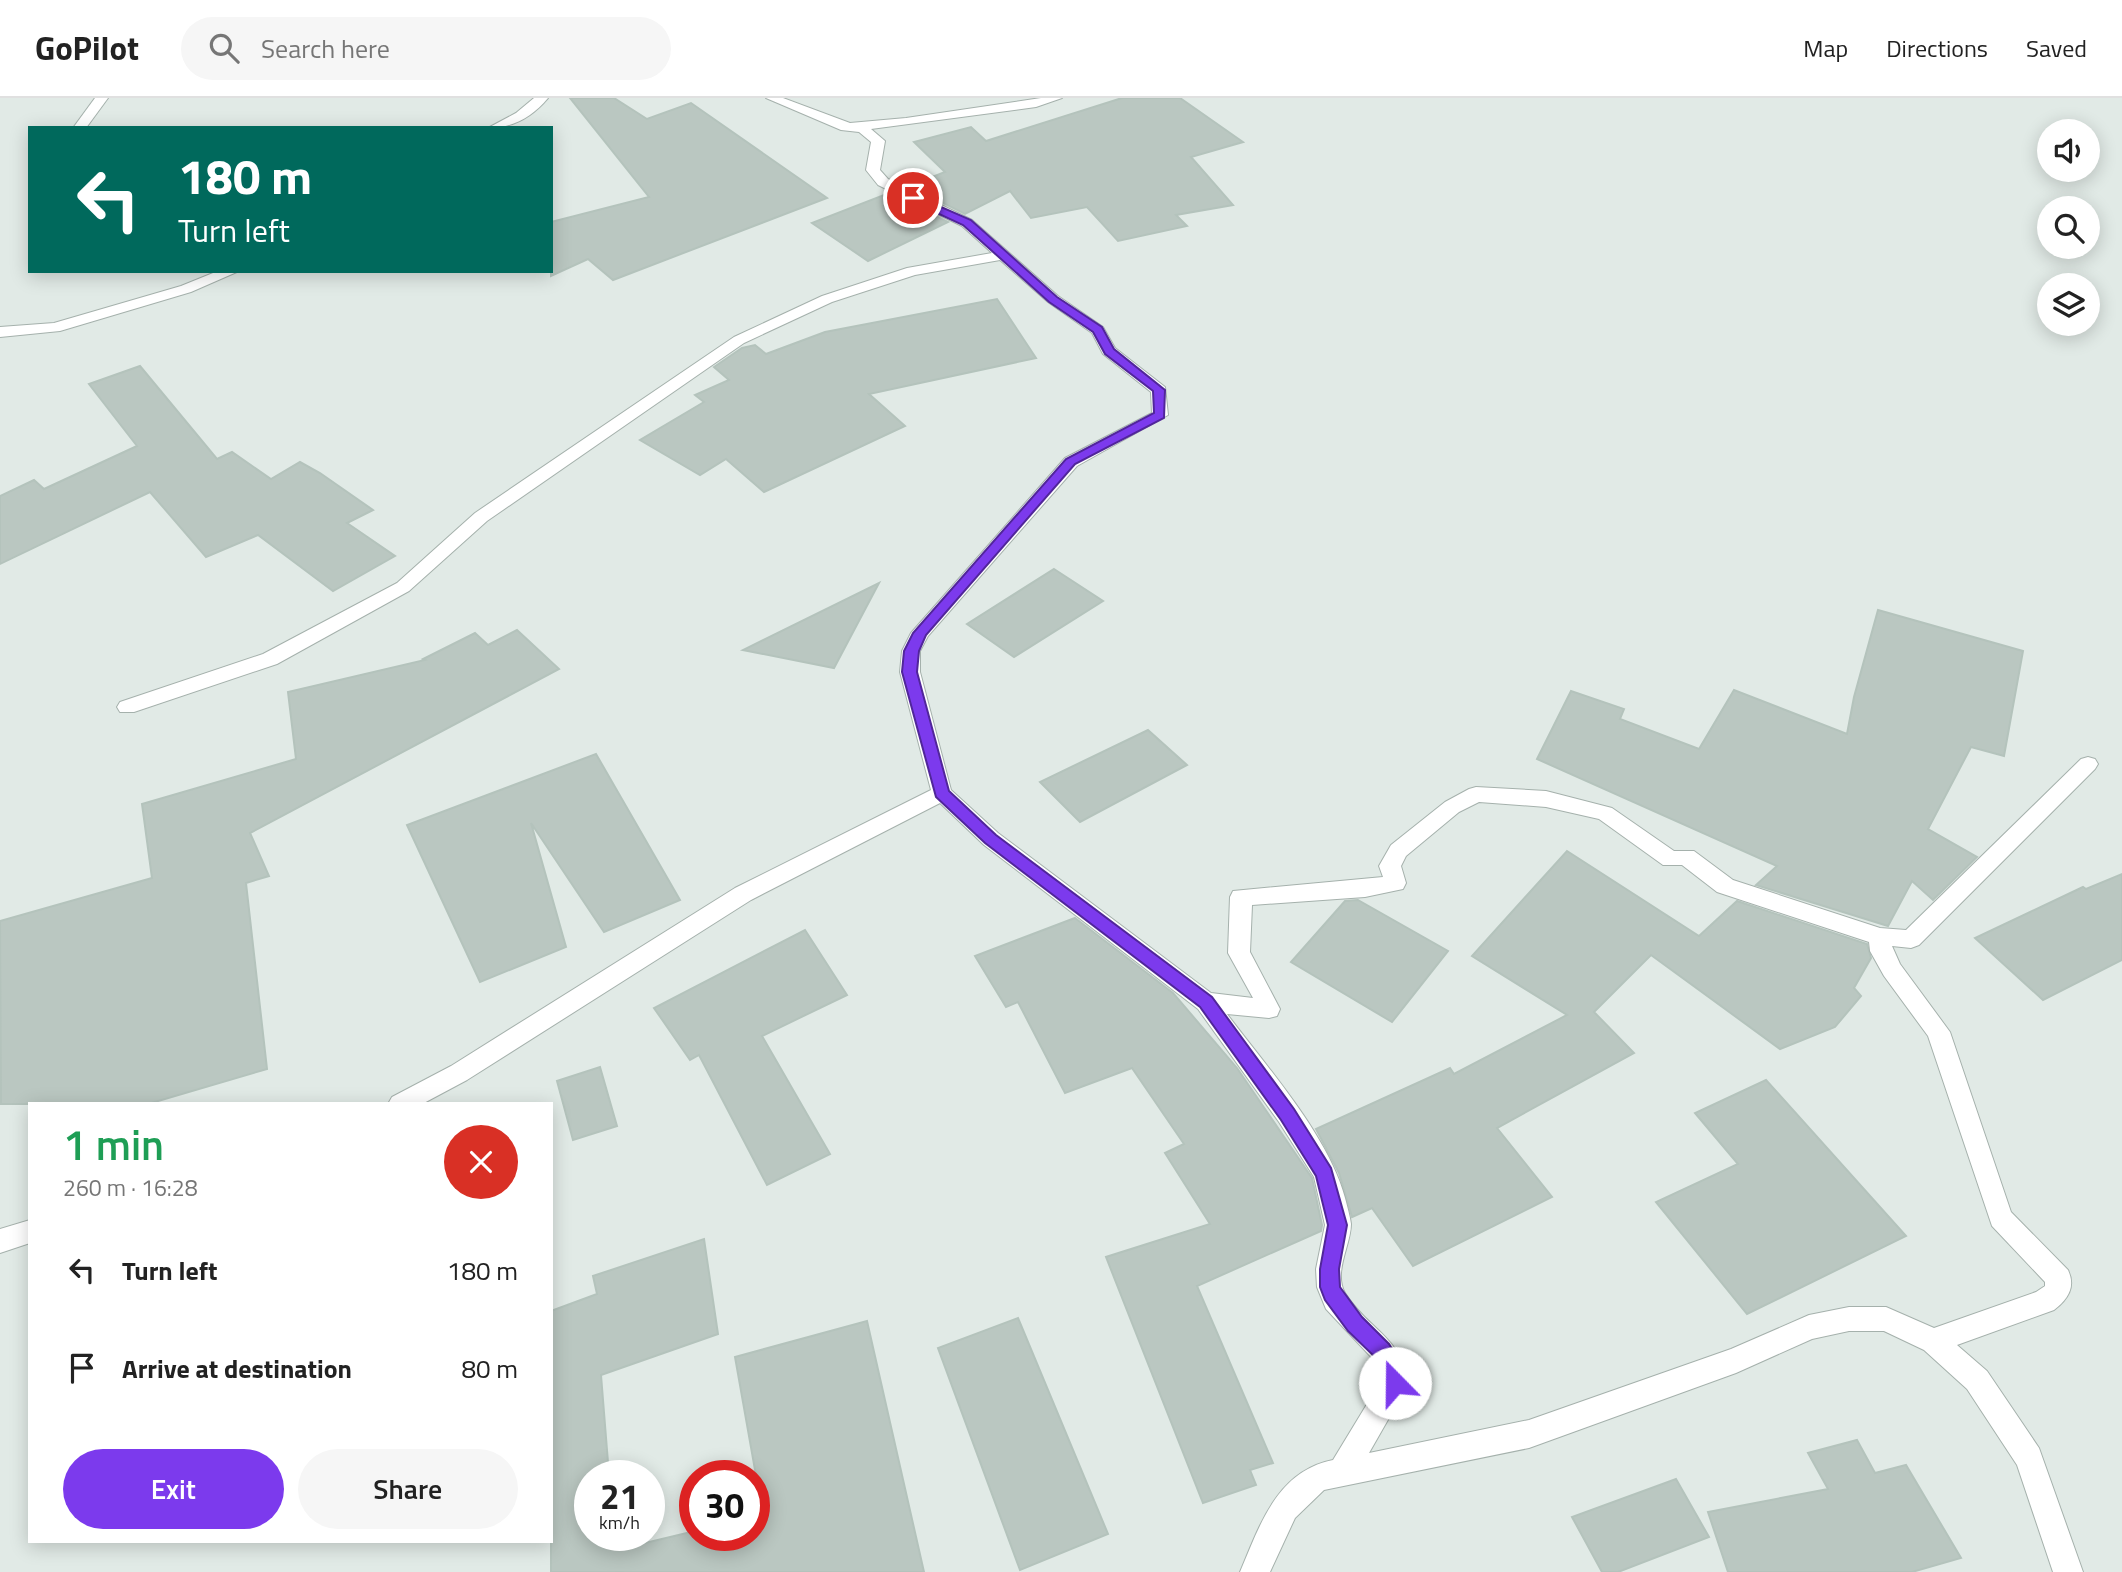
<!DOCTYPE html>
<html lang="en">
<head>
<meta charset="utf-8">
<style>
  body { margin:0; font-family:"Titillium Web",sans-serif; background:#f6f6f6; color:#222; height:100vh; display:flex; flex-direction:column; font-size:26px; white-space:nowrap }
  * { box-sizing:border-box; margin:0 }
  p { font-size:23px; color:#767676 }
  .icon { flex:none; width:38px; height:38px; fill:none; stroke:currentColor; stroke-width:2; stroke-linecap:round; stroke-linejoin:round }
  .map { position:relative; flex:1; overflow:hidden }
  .panel { position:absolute; left:28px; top:1004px; width:525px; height:441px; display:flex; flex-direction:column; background:#fff; border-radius:0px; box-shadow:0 4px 18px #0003 }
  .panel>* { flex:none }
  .hud { position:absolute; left:28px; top:28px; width:525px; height:147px; border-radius:0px; box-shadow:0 4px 18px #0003; background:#00695c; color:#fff; overflow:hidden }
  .buttons { position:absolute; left:2037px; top:21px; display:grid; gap:14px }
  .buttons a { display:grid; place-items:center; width:63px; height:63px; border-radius:50%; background:#fff; box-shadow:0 4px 18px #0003; font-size:35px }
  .speed { position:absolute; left:574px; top:1362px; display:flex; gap:14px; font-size:35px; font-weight:700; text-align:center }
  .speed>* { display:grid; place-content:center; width:91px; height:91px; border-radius:50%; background:#fff; box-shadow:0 4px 18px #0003; line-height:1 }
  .speed small { font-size:18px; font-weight:400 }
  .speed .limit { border:10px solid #d22; background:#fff; color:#111 }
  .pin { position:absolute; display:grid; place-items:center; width:60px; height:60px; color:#fff; margin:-30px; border:4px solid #fff; border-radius:50%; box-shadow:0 2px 7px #0007 }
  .me { position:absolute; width:77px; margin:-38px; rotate:338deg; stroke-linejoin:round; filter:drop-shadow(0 0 5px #0008) }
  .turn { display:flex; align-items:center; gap:24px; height:147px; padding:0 35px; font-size:32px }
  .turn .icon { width:91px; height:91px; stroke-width:2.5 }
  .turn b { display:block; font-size:49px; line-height:60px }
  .round { display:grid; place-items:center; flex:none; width:74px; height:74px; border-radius:37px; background:#f6f6f6 }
  .head { display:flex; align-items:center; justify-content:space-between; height:119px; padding:0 35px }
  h1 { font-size:42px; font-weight:600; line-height:52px; color:#1e9e55 }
  .cta { display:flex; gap:14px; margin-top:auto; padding:14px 35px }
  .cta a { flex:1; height:80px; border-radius:42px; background:#7c3aed; color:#fff; font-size:28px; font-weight:600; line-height:80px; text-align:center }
  .cta a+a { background:#f6f6f6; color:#222 }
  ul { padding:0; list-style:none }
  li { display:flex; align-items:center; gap:21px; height:98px; padding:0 35px }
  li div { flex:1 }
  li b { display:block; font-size:26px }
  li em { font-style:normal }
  header { display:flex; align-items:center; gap:42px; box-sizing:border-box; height:98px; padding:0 35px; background:#fff; border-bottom:2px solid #e0e0e0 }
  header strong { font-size:33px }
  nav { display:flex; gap:38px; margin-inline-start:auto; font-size:24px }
  .search { width:490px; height:63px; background:#f6f6f6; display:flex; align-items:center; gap:18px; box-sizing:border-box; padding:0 24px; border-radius:38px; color:#767676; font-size:26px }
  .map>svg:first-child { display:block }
  .building { fill:#bac7c1; stroke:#b4c3bc; stroke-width:2 }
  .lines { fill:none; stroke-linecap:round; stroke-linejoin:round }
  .minor-casing { stroke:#a5b1ac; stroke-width:2 }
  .minor { fill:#fff; fill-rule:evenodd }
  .route { fill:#7c3aed; stroke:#51269a; stroke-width:2 }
</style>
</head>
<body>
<header>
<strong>GoPilot</strong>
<div class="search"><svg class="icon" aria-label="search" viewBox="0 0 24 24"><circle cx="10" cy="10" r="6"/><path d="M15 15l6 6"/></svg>Search here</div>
<nav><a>Map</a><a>Directions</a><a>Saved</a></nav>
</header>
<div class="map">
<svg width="2122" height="1474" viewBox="0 0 2122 1474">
  <rect width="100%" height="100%" fill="#e1eae6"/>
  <!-- building -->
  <g class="building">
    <polygon points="570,0 614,0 647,21 691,5 827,100 613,182 588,161 551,178 551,124 649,99"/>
    <polygon points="1122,0 1180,0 1243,44 1191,59 1233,107 1176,117 1187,128 1118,143 1087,109 1031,120 1010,93 965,116 909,88 945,74 914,44 971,29 986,43"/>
    <polygon points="889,95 948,124 868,163 812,125"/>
    <polygon points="997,201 1036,260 869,296 905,328 764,394 726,361 700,377 640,342 704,304 695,297 729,282 714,269 742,250 755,247 766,256 825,234"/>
    <polygon points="140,268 217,361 232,354 271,381 300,364 320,375 373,412 347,425 395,458 333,493 258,437 206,459 150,394 0,466 0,398 34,382 44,391 137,348 89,286"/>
    <polygon points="1054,471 1103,503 1014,559 967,526"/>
    <polygon points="879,485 834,570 743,552"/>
    <polygon points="1878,512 2023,553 2004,658 1971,649 1928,731 1977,759 1933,802 1912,783 1888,828 1756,787 1777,768 1537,661 1571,593 1624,611 1620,621 1699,651 1734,592 1847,636 1854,599"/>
    <polygon points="517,532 559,571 250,735 269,778 246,785 267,971 148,1006 1,1006 0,823 152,780 142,706 296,661 288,594 425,562 423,561 475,535 488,547"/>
    <polygon points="1148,632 1187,667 1080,724 1040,684"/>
    <polygon points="596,656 680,802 604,834 531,725 566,849 480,884 407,727"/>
    <polygon points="1567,753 1699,838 1737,803 1867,846 1871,860 1854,890 1861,898 1835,929 1780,951 1651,857 1594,914 1634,955 1497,1030 1552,1099 1413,1168 1372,1110 1352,1119 1339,1075 1316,1031 1450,970 1454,976 1567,917 1472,858"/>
    <polygon points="2122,776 2122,862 2043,902 1975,840 2083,789 2086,791"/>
    <polygon points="1358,802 1448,853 1392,924 1291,864 1345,803"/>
    <polygon points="1075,820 1173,895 1237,970 1312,1080 1322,1127 1321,1133 1197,1188 1273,1365 1250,1372 1256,1387 1203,1405 1106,1159 1210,1126 1165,1055 1184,1046 1132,970 1065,995 1018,904 1006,909 975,858"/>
    <polygon points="805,832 847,897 762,938 830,1056 767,1087 699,957 690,962 654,910"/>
    <polygon points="600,969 617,1028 573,1042 557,983"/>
    <polygon points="1766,982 1906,1138 1747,1216 1656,1104 1738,1066 1695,1015"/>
    <polygon points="704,1141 718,1236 601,1277 609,1377 590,1377 590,1437 614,1437 616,1452 695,1433 695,1437 754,1437 754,1419 763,1417 735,1259 867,1223 924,1474 551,1474 551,1213 597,1196 593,1178"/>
    <polygon points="1018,1220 1108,1436 1020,1472 938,1250"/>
    <polygon points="1857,1342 1875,1375 1906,1367 1961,1460 1912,1474 1728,1474 1708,1414 1828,1391 1808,1355"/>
    <polygon points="1676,1381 1709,1439 1618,1474 1602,1474 1572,1419"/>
  </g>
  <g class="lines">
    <!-- minor casing -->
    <g class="minor-casing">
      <g id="minor">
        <polygon points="95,0 108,0 86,30 73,30"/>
        <path d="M 534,0 L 548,0 C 532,19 513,30 488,30 L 516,15 Z"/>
        <path d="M 766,0 L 783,0 L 850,25 L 906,20 L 1041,0 L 1062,0 L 1036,9 L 871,31 L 885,43 L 880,72 L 888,81 L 972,122 L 1058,198 L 1103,229 L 1115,250 L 1165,289 L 1168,317 L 1077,368 L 928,538 L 920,553 L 920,574 L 951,692 L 998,735 L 1211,895 L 1253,900 L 1228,855 L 1230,799 L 1233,793 L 1383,779 L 1379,768 L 1391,747 L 1445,704 L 1469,691 L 1476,689 L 1546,693 L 1612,710 L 1674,753 L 1694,753 L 1733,782 L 1880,830 L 1906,832 L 2081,661 L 2088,659 L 2095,661 L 2098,666 L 2095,671 L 1919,847 L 1911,850 L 1892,848 L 1900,866 L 1950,934 L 2011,1114 L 2068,1172 C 2076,1189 2068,1201 2054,1212 L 1957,1247 L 1987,1273 L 2039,1350 L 2083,1474 L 2053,1474 L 2017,1367 L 1967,1291 L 1924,1252 L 1884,1233 L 1849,1233 L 1812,1241 L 1736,1275 L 1529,1350 L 1324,1392 L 1295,1420 L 1270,1474 L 1240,1474 C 1260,1427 1277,1373 1333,1362 L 1381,1283 L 1373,1261 L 1326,1211 L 1317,1189 L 1316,1171 L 1325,1127 L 1314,1079 L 1279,1024 L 1198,911 L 984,747 L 940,705 L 751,802 L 467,982 L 422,1006 L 388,1006 L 392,999 L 451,968 L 735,790 L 931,692 L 900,574 L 902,553 L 911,535 L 1065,360 L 1152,315 L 1151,294 L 1103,256 L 1092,235 L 1048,204 L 1000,162 L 915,177 L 832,204 L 744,245 L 487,423 L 409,493 L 277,566 L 134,614 L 120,614 L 117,609 L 120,604 L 263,556 L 397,485 L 475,415 L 734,239 L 822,198 L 907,170 L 992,155 L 962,128 L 878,87 L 866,72 L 871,44 L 859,34 L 841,32 ZM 1479,704 L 1546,709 L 1599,721 L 1663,767 L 1682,767 L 1717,794 L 1869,844 L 1870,853 L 1884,878 L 1928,938 L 1992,1128 L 2045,1184 L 2045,1188 L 2036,1194 L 1934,1230 L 1886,1209 L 1849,1209 L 1809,1217 L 1731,1251 L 1529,1322 L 1369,1355 L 1409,1285 C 1399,1236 1368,1232 1345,1195 C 1333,1174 1351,1147 1351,1126 C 1350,1118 1347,1108 1345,1100 C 1328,1037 1266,968 1227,916 L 1269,920 L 1277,918 L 1280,911 L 1250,854 L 1252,807 L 1365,799 L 1403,791 L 1406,785 L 1401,768 L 1406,758 L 1459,714 Z"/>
        <polygon points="218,173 239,173 191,194 60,233 0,239 0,229 54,225 181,188"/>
        <polygon points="30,1122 30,1145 0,1155 0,1131"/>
      </g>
    </g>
    <!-- minor -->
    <use href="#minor" class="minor"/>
  </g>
  <!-- route -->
  <polygon class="route" points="909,98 916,98 971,122 1057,199 1102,229 1114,251 1165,292 1164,320 1075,366 926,537 919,553 917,574 949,693 996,737 1212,899 1294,1011 1331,1070 1347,1127 1339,1171 1340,1189 1362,1219 1389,1246 1399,1262 1406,1285 1403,1292 1395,1295 1388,1292 1382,1272 1375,1259 1348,1233 1325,1202 1320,1189 1320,1171 1328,1127 1316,1078 1281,1022 1200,909 985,745 936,699 902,574 904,553 913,535 1066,361 1154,315 1153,293 1105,256 1093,234 1049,204 963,127 909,102"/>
</svg>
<div class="buttons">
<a><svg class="icon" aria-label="sound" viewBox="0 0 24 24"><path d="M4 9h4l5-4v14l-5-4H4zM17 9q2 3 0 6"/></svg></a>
<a><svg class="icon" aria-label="search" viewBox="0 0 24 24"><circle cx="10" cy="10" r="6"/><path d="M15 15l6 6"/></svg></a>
<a><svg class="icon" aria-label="layers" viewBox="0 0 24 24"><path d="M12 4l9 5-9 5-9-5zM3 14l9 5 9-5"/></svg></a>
</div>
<div class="speed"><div>21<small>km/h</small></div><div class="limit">30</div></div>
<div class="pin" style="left:913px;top:100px;background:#d93025"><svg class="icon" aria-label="arrive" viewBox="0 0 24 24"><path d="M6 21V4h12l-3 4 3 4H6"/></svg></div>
<svg class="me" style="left:1395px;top:1285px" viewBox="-20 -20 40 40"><circle r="19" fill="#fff"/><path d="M0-13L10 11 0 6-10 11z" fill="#7c3aed"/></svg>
<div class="hud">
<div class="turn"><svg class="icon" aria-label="left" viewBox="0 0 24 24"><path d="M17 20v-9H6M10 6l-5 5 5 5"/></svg><div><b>180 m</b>Turn left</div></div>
</div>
<section class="panel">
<div class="head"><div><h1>1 min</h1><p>260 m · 16:28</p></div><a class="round" style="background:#d93025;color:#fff"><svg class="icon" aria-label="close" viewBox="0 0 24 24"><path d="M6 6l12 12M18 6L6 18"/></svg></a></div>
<ul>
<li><svg class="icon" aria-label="left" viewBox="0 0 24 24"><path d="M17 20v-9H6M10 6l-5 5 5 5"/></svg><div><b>Turn left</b></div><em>180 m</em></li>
<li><svg class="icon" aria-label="arrive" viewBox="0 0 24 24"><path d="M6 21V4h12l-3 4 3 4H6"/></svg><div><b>Arrive at destination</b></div><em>80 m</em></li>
</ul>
<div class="cta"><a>Exit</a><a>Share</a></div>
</section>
</div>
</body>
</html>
